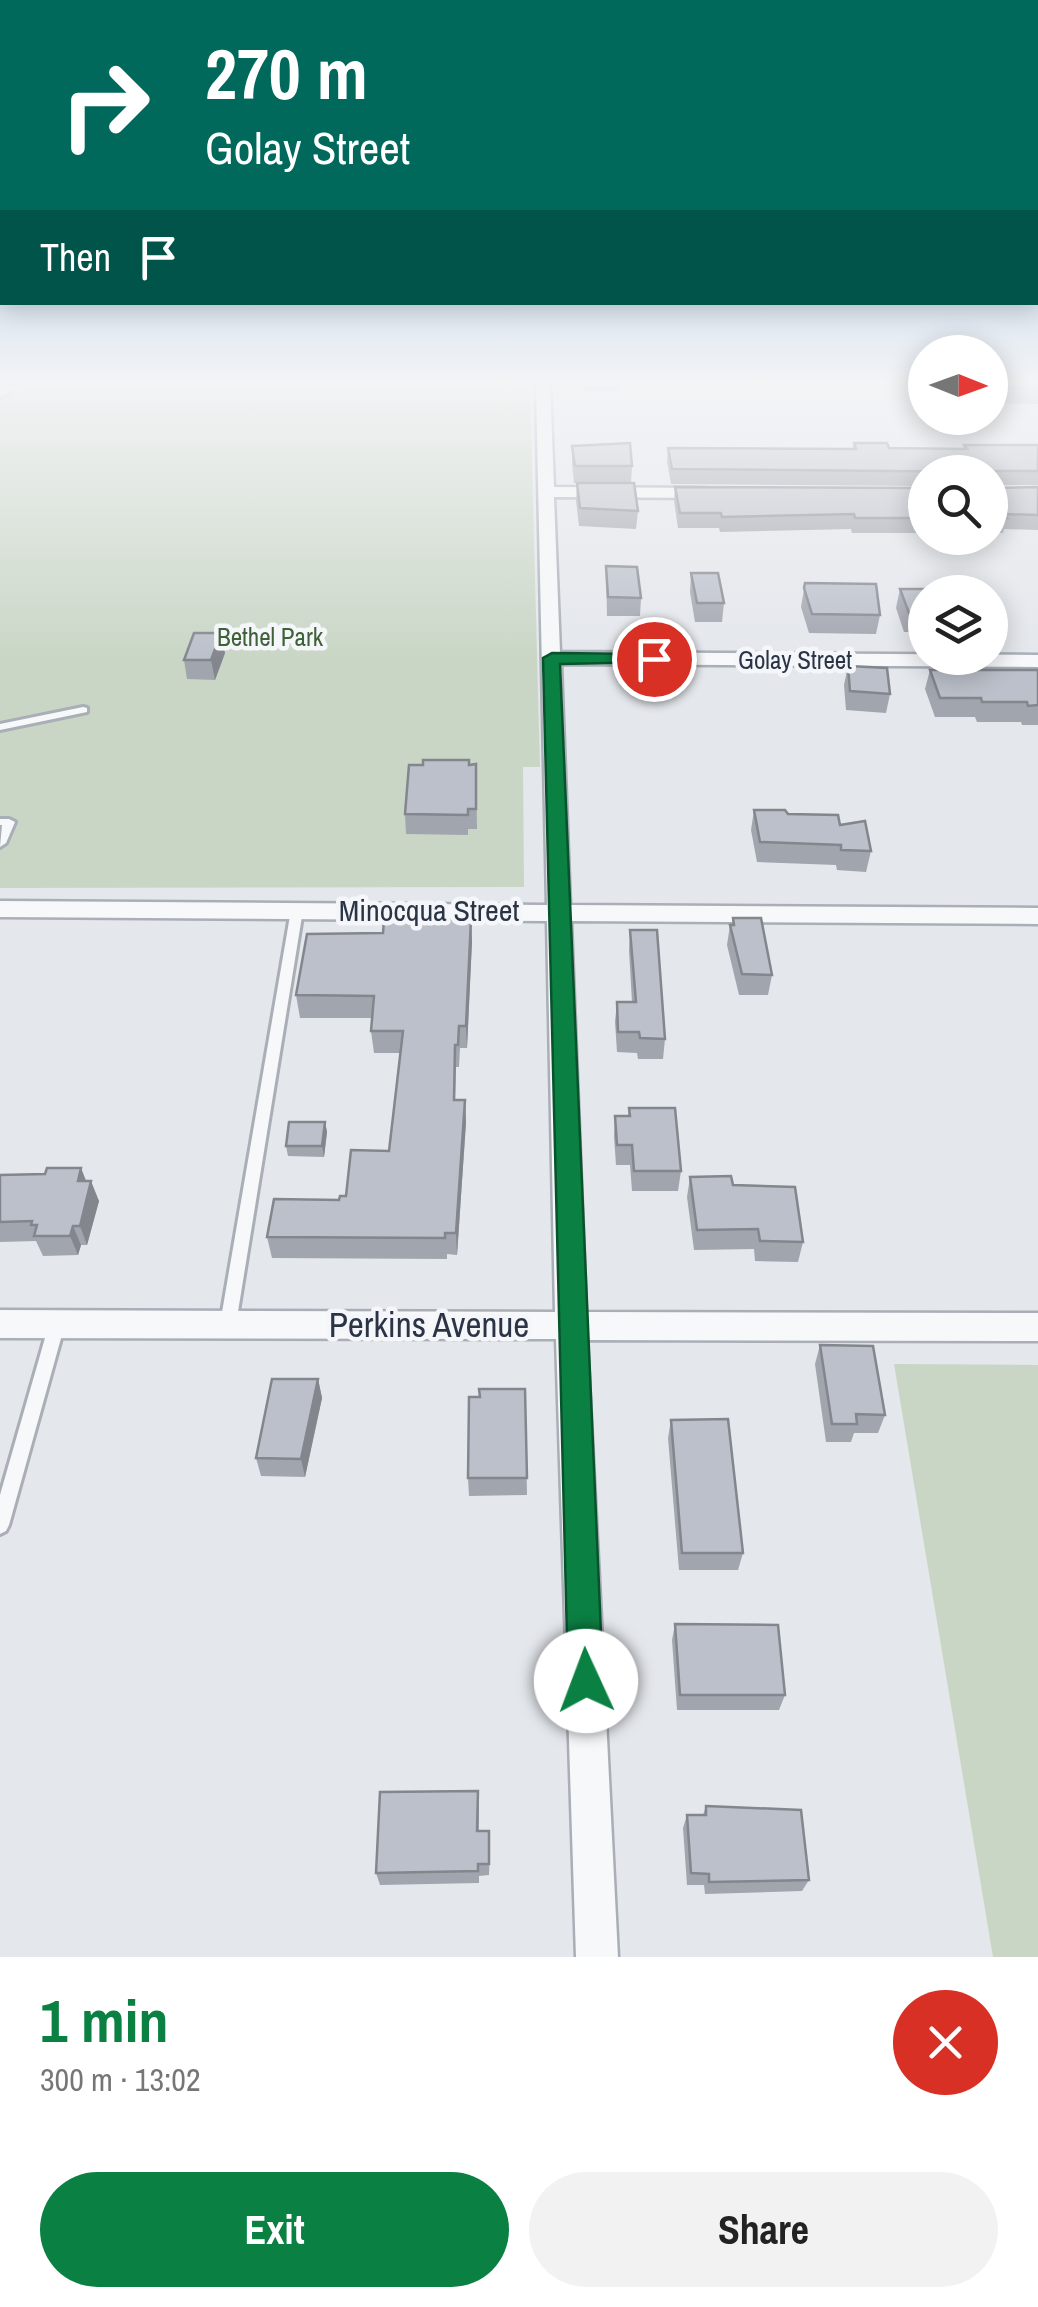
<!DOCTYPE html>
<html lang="en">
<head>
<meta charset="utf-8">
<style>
  body { margin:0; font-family:"Archivo Narrow",sans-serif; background:#f2f2f2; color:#222; height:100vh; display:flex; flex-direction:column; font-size:38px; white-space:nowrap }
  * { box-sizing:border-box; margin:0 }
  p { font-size:32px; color:#767676 }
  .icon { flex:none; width:55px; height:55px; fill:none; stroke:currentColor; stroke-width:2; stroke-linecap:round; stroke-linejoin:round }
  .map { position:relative; height:1957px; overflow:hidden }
  .side { display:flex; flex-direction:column; background:#fff; flex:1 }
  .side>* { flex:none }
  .banner { position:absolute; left:0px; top:0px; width:1040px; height:305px; box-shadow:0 5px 25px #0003; background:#00695c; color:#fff; overflow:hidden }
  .needle { width:65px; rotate:91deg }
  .controls { position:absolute; left:908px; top:335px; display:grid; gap:20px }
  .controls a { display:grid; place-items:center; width:100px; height:100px; border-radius:50%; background:#fff; box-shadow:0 5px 25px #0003; font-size:50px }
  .pin { position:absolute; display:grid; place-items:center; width:85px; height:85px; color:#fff; margin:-42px; border:5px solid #fff; border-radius:50%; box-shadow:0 2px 10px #0007 }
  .me { position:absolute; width:110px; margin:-55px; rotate:358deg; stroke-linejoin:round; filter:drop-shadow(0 0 8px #0008) }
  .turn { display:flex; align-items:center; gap:35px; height:210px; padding:0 40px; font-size:45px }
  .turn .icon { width:130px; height:130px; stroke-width:2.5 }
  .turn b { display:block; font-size:70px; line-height:85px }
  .then { display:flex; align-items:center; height:95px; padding:0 40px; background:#0003; gap:20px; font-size:38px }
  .round { display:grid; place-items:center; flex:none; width:105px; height:105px; border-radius:52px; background:#f2f2f2 }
  .overview { display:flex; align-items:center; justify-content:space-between; height:170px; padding:0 40px }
  h1 { font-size:60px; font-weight:700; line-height:75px; color:#0b8043 }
  .primary-button { display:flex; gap:20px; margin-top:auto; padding:20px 40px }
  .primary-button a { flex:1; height:115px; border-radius:60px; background:#0b8043; color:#fff; font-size:40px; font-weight:700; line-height:115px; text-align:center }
  .primary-button a+a { background:#f2f2f2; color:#222 }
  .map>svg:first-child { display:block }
  .green { fill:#c9d6c5 }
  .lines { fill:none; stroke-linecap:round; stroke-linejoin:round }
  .service-casing { stroke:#a9aeb7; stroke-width:6 }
  .minor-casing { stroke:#a9aeb7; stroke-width:5 }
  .tertiary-casing { stroke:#a9aeb7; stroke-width:6 }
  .service { fill:#f7f8fa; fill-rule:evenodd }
  .minor { fill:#f7f8fa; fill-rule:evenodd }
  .tertiary { fill:#f7f8fa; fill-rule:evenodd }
  .wall { fill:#a1a5ae }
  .shaded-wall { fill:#83868d }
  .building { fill:#bbc0ca; stroke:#83868d; stroke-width:2.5 }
  .route { fill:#0b8043; stroke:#07532c; stroke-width:2.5 }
  .labels { text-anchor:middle; stroke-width:9; stroke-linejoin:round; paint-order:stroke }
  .far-park-label { font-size:25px; fill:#3f6138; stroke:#f4f6f9 }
  .far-street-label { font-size:25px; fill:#2b3445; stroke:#f4f6f9 }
  .street-label { font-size:30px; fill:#2b3445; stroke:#f4f6f9 }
  .near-street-label { font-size:35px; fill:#2b3445; stroke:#f4f6f9 }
</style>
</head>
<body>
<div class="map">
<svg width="1038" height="1957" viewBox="0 0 1038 1957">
  <rect width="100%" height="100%" fill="#e4e7ec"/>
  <!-- green -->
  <g class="green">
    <polygon points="27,386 304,389 305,386 530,386 540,767 523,767 524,887 0,888 0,400"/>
    <polygon points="894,1364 1038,1365 1038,1957 993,1957"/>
  </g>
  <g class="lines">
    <!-- service casing -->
    <g class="service-casing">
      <g id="service">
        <polygon points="83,707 87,708 87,712 0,730 0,724"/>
        <polygon points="0,819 9,819 15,822 6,843 0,847 2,825 0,825"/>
        <polygon points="297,906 303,910 236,1324 234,1329 228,1331 222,1329 220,1324 291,910"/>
        <polygon points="57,1317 63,1319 65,1324 9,1525 6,1531 0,1534 0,1495 49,1324 51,1319"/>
      </g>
    </g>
    <!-- minor casing -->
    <g class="minor-casing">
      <polygon id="minor" points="536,386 550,386 554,487 705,488 713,493 705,498 554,497 560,652 1038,655 1038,667 561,664 570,905 1038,908 1038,924 571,921 586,1312 1038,1313 1038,1341 587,1340 618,1957 576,1957 556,1339 0,1338 0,1310 555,1312 547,921 0,917 0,901 547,905"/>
    </g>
    <!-- tertiary casing -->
    <g class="tertiary-casing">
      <polygon id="tertiary" points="0,386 20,386 0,397"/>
    </g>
    <!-- service -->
    <use href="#service" class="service"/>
    <!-- minor -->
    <use href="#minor" class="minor"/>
    <!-- tertiary -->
    <use href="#tertiary" class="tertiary"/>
  </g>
  <!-- wall -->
  <g class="wall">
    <polygon points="584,386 620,386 619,391 584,391"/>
    <polygon points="990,386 1038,386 1038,404 990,403"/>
    <polygon points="854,443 889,448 963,449 964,445 1038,445 1038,485 993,485 994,488 1038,487 1038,530 1004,529 1003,533 990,533 990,472 925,472 925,486 671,484 667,462 668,448 852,449"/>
    <polygon points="572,446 632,466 631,483 638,511 636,529 579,526 576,501 577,483 574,483 572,464"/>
    <polygon points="675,487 925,488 925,533 852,533 851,529 720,532 719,528 678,528 674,501"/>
    <polygon points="606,566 641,598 640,616 607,616"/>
    <polygon points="691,573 724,603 722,622 695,622 690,592"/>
    <polygon points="805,583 880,615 876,634 809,633 801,607"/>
    <polygon points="900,589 925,592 925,632 904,632 896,608"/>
    <polygon points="225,653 215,680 187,679 184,660"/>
    <polygon points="848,666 890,694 886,713 846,710 844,685"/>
    <polygon points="930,670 1038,670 1038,725 1022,725 1021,722 977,722 975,717 935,717 925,689"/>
    <polygon points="476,764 477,829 468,829 468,835 406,834 405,814 469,765"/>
    <polygon points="754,810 788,814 840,825 871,851 866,872 837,870 836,865 757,862 751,830"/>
    <polygon points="733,918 772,975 768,995 739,995 727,945 730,925 732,925"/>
    <polygon points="630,930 665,1039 663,1059 638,1059 637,1053 617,1052 615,1022 617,1002 632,1002 629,950"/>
    <polygon points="472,941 467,1048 460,1048 459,1067 456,1067 455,1100 465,1100 466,1122 457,1255 447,1254 447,1259 272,1258 267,1237 346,1196 389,1151 400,1053 374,1053 371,1031 372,1018 300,1018 296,995"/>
    <polygon points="629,1108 681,1171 678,1191 632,1191 630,1165 616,1165 614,1136 615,1116 628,1116"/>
    <polygon points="325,1122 327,1132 324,1157 288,1156 286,1146"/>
    <polygon points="0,1175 86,1181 99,1201 87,1245 81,1245 78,1255 43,1256 36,1241 0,1242"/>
    <polygon points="690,1177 733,1185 803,1242 798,1262 755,1261 754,1249 694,1250 687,1197"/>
    <polygon points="820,1345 885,1415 878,1433 854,1433 851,1442 826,1442 815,1364"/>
    <polygon points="318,1379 322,1398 305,1477 261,1476 256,1458"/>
    <polygon points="525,1389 527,1495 469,1496 468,1478 480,1397"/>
    <polygon points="671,1420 743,1553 738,1570 679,1570 668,1438"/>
    <polygon points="675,1624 785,1695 779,1710 677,1710 672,1640"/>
    <polygon points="479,1804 479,1831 490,1843 489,1875 479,1876 479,1883 380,1885 376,1873"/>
    <polygon points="706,1806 809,1880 802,1891 705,1894 704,1885 687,1885 683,1828 687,1815 703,1815"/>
  </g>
  <!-- shaded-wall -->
  <g class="shaded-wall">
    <polygon points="221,633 225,653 215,680 211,660"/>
    <polygon points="471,919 472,941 467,1048 466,1026"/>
    <polygon points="465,1100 466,1122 457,1255 456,1233"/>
    <polygon points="325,1122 327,1132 324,1157 322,1146"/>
    <polygon points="81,1168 89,1188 78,1181"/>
    <polygon points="91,1181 99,1201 87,1245 80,1226"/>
    <polygon points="73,1226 81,1245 78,1255 70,1236"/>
    <polygon points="318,1379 322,1398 305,1477 301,1459"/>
  </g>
  <!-- building -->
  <g class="building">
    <polygon points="990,386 1038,386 1038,389 990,388"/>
    <polygon points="630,443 632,466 575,466 572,446"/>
    <polygon points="854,443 887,443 889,448 967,449 964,445 1038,445 1038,471 994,471 990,474 990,472 672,469 668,448 856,449"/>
    <polygon points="990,475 994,488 1038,487 1038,515 1004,514 1007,518 990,518"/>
    <polygon points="577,483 634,483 638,511 580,508"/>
    <polygon points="675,487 925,488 925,518 855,518 854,514 722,517 721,513 680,513"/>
    <polygon points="606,566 637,567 641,598 608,597"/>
    <polygon points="691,573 718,573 724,603 697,603"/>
    <polygon points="805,583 876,584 880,615 812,614 804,588"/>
    <polygon points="900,589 981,589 982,592 925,592 925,613 909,613"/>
    <polygon points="194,633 221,633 211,660 184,660"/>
    <polygon points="848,666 887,668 890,694 850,691"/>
    <polygon points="930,670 1038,670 1038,705 1028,706 1027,702 982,702 981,698 940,698"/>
    <polygon points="423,760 469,760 469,765 476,764 476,809 468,809 468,815 405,814 409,765 423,765"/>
    <polygon points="754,810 785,810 788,814 838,815 840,825 865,821 871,851 841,850 841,845 760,842"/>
    <polygon points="733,918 761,918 772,975 742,974 730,925 734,925"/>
    <polygon points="471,919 466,1026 459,1026 458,1045 455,1045 454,1100 465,1100 456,1233 445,1233 445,1238 267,1237 274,1199 339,1200 340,1196 346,1196 351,1150 389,1151 403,1031 371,1031 374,996 296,995 307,934 383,933 384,920"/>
    <polygon points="630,930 657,930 665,1039 640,1038 639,1032 618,1032 617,1002 636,1002"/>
    <polygon points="629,1108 675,1108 681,1171 634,1171 632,1145 617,1145 615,1116 630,1116"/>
    <polygon points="289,1122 325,1122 322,1146 286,1146"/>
    <polygon points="47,1168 81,1168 78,1181 91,1181 80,1226 73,1226 70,1236 34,1236 37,1225 31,1225 32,1221 0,1222 0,1175 45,1174"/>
    <polygon points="731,1176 733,1185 795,1187 803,1242 760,1241 758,1229 697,1230 690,1177"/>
    <polygon points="820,1345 873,1346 885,1415 856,1414 857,1424 832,1424"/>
    <polygon points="272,1379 318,1379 301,1459 256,1458"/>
    <polygon points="479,1389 525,1389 527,1478 468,1478 469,1397 480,1397"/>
    <polygon points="728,1419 743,1553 682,1553 671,1420"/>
    <polygon points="675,1624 778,1625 785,1695 680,1695"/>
    <polygon points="478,1791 477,1831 489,1831 489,1864 478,1864 478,1871 376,1873 380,1792"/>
    <polygon points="706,1806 801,1810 809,1880 709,1882 709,1874 691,1873 687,1815 706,1815"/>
  </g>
  <!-- sky -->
  <linearGradient id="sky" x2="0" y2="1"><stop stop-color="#8bb4dd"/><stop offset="0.58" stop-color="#f3f4f6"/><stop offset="1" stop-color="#f3f4f6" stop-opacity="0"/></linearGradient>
  <rect width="1038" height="660" fill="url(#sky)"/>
  <!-- route -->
  <polygon class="route" points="654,654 661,655 661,662 560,664 603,1681 598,1693 586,1698 573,1693 568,1681 543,658 552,653"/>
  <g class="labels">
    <!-- far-park labels -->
    <g class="far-park-label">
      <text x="270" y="646">Bethel Park</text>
    </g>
    <!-- far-street labels -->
    <g class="far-street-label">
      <text x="795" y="669">Golay Street</text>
    </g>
    <!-- street labels -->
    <g class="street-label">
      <text x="429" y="921">Minocqua Street</text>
    </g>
    <!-- near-street labels -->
    <g class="near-street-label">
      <text x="429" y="1337">Perkins Avenue</text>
    </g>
  </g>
</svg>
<div class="controls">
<a><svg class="needle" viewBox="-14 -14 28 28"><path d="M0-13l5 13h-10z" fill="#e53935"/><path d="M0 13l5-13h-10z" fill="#767676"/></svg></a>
<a><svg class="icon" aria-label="search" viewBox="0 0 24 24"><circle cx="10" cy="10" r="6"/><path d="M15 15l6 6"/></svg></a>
<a><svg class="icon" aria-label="layers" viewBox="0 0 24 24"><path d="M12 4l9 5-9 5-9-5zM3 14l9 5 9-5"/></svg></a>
</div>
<div class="pin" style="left:654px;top:659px;background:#d93025"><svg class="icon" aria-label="arrive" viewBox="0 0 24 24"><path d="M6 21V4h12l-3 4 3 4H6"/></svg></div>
<svg class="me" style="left:586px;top:1681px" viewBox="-20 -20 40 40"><circle r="19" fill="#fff"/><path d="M0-13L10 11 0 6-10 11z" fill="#0b8043"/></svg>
<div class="banner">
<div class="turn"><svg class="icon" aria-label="right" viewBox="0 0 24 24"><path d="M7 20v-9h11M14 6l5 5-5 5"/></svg><div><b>270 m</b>Golay Street</div></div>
<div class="then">Then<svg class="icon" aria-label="arrive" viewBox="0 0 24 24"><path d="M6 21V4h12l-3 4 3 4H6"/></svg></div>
</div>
</div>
<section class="side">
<div class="overview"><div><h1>1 min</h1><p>300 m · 13:02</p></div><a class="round" style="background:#d93025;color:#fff"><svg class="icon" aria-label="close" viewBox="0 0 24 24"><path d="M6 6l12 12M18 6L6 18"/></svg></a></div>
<div class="primary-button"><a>Exit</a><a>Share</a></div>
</section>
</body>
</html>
